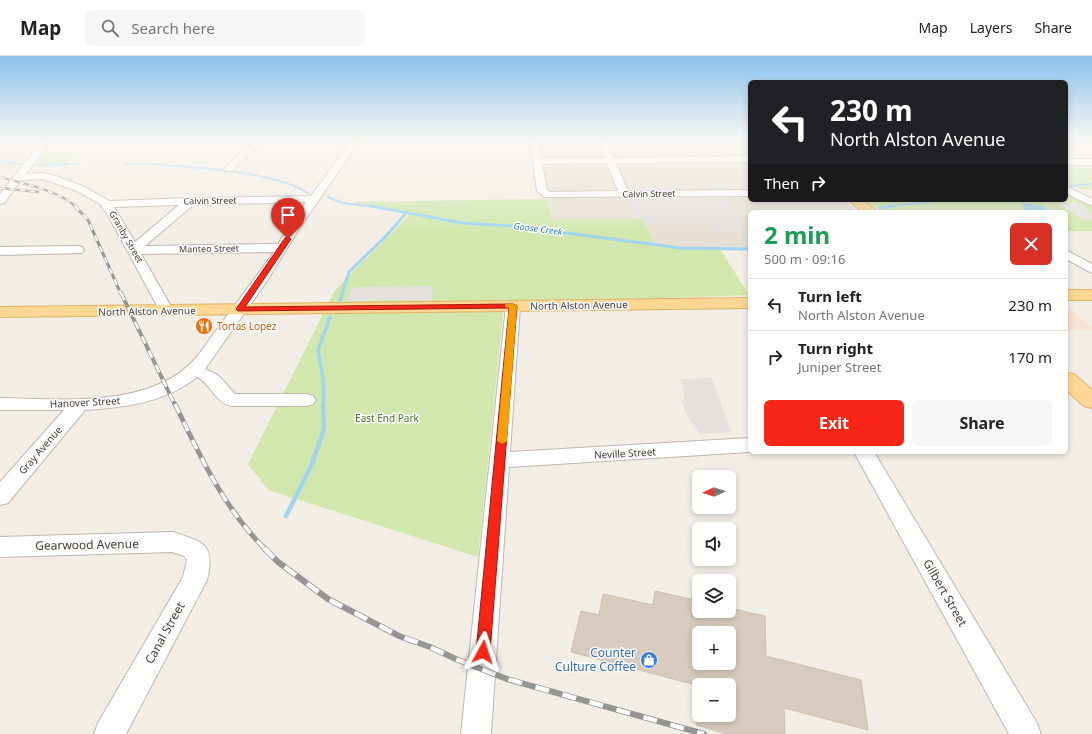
<!DOCTYPE html>
<html lang="en">
<head>
<meta charset="utf-8">
<style>
  body { margin:0; font-family:"Noto Sans",sans-serif; background:#f6f6f6; color:#222; height:100vh; display:flex; flex-direction:column; font-size:15px; white-space:nowrap }
  * { box-sizing:border-box; margin:0 }
  p { font-size:13px; color:#767676 }
  .icon { flex:none; width:22px; height:22px; fill:none; stroke:currentColor; stroke-width:2; stroke-linecap:round; stroke-linejoin:round }
  .map { position:relative; flex:1; overflow:hidden }
  .details { position:absolute; left:748px; top:154px; width:320px; height:244px; display:flex; flex-direction:column; background:#fff; border-radius:6px; box-shadow:0 2px 6px #0003 }
  .details>* { flex:none }
  .guide { position:absolute; left:748px; top:24px; width:320px; height:122px; border-radius:6px; box-shadow:0 2px 6px #0003; background:#202124; color:#fff; overflow:hidden }
  .needle { width:26px; rotate:267deg }
  .tools { position:absolute; left:692px; top:414px; display:grid; gap:8px }
  .tools a { display:grid; place-items:center; width:44px; height:44px; border-radius:6px; background:#fff; box-shadow:0 2px 6px #0003; font-size:20px }
  .pin { position:absolute; display:grid; place-items:center; width:34px; height:34px; color:#fff; margin:-41px -17px; border-radius:50% 50% 50% 0; rotate:-45deg; box-shadow:0 0 4px #0007 }
  .pin .icon { rotate:45deg }
  .me { position:absolute; width:44px; margin:-22px; rotate:5deg; stroke-linejoin:round; filter:drop-shadow(0 0 3px #0008) }
  .turn { display:flex; align-items:center; gap:14px; height:84px; padding:0 16px; font-size:18px }
  .turn .icon { width:52px; height:52px; stroke-width:2.5 }
  .turn b { display:block; font-size:28px; line-height:34px }
  .then { display:flex; align-items:center; height:38px; padding:0 16px; background:#0003; gap:8px; font-size:15px }
  .round { display:grid; place-items:center; flex:none; width:42px; height:42px; border-radius:6px; background:#f6f6f6 }
  .head { display:flex; align-items:center; justify-content:space-between; height:68px; padding:0 16px }
  h1 { font-size:24px; font-weight:700; line-height:30px; color:#1e9e55 }
  .action { display:flex; gap:8px; margin-top:auto; padding:8px 16px }
  .action a { flex:1; height:46px; border-radius:6px; background:#f82616; color:#fff; font-size:16px; font-weight:700; line-height:46px; text-align:center }
  .action a+a { background:#f6f6f6; color:#222 }
  ul { padding:0; list-style:none }
  li { display:flex; align-items:center; gap:12px; height:52px; padding:0 16px; border-top:1px solid #e0e0e0 }
  li div { flex:1 }
  li b { display:block; font-size:15px }
  li em { font-style:normal }
  header { display:flex; align-items:center; gap:24px; box-sizing:border-box; height:56px; padding:0 20px; background:#fff; border-bottom:1px solid #e0e0e0 }
  header strong { font-size:19px }
  nav { display:flex; gap:22px; margin-inline-start:auto; font-size:14px }
  .search { width:280px; height:36px; background:#f6f6f6; display:flex; align-items:center; gap:10px; box-sizing:border-box; padding:0 14px; border-radius:6px; color:#767676; font-size:15px }
  .map>svg:first-child { display:block }
  .residential { fill:#e6dfd3 }
  .commercial { fill:#f5e2d0 }
  .green { fill:#d1e7ae }
  .parking { fill:#e3e0dd }
  .water { fill:#a1d5ef }
  .lines { fill:none; stroke-linecap:round; stroke-linejoin:round }
  .stream-far3 { stroke:#a1d5ef; stroke-width:2 }
  .stream-far2 { stroke:#a1d5ef; stroke-width:3 }
  .stream-far1 { stroke:#a1d5ef; stroke-width:3.5 }
  .stream { stroke:#a1d5ef; stroke-width:4.5 }
  .building { fill:#d7cbbd; stroke:#cebfae; fill-rule:evenodd }
  .minor-casing { stroke:#c1b7ab; stroke-width:2 }
  .major-casing { stroke:#e2b263; stroke-width:2 }
  .minor { fill:#fff; fill-rule:evenodd }
  .major { fill:#fdd793; fill-rule:evenodd }
  .rail-far4-casing { stroke:#959595; stroke-width:2.5 }
  .rail-far3-casing { stroke:#959595; stroke-width:3 }
  .rail-far2-casing { stroke:#959595; stroke-width:4 }
  .rail-far1-casing { stroke:#959595; stroke-width:5 }
  .rail-casing { stroke:#959595; stroke-width:6 }
  .rail-far4 { stroke:#fff; stroke-width:1.5; stroke-dasharray:5; stroke-linecap:butt }
  .rail-far3 { stroke:#fff; stroke-width:2; stroke-dasharray:6; stroke-linecap:butt }
  .rail-far2 { stroke:#fff; stroke-width:2.5; stroke-dasharray:8; stroke-linecap:butt }
  .rail-far1 { stroke:#fff; stroke-width:3.5; stroke-dasharray:10; stroke-linecap:butt }
  .rail { stroke:#fff; stroke-width:4.5; stroke-dasharray:14; stroke-linecap:butt }
  .route { fill:#f82616; stroke:#a1190e }
  .slow { fill:#f59e0b }
  .labels { text-anchor:middle; stroke-width:3; stroke-linejoin:round; paint-order:stroke }
  .far-street-label { font-size:9px; fill:#453d35; stroke:#fff }
  .far-water-label { font-size:9px; font-style:italic; fill:#2e7da7; stroke:#fff }
  .street-label { font-size:10px; fill:#453d35; stroke:#fff }
  .food-label { font-size:10px; fill:#c56008; stroke:#fff; text-anchor:start }
  .park-label { font-size:10px; fill:#4c7629; stroke:#fff }
  .near-street-label { font-size:12px; fill:#453d35; stroke:#fff }
  .near-shop-label { font-size:12px; fill:#366cbe; stroke:#fff; text-anchor:end }
</style>
</head>
<body>
<header>
<strong>Map</strong>
<div class="search"><svg class="icon" aria-label="search" viewBox="0 0 24 24"><circle cx="10" cy="10" r="6"/><path d="M15 15l6 6"/></svg>Search here</div>
<nav><a>Map</a><a>Layers</a><a>Share</a></nav>
</header>
<div class="map">
<svg width="1092" height="678" viewBox="0 0 1092 678">
  <rect width="100%" height="100%" fill="#f2ede5"/>
  <!-- residential -->
  <g class="residential">
    <polygon points="0,84 42,84 36,85 11,115 0,112"/>
    <polygon points="540,84 737,84 750,96 750,144 843,144 857,156 750,156 750,193 738,194 688,192 654,188 643,163 552,163"/>
  </g>
  <!-- commercial -->
  <polygon class="commercial" points="1066,251 1092,271 1092,274 1066,274"/>
  <!-- green -->
  <g class="green">
    <polygon points="45,96 81,96 63,110 34,111"/>
    <polygon points="1066,112 1092,112 1092,134 1080,133 1066,127"/>
    <polygon points="1066,136 1092,151 1092,175 1066,175 1066,156 880,156 866,144 1066,144"/>
    <polygon points="548,143 552,163 643,163 654,188 688,192 720,193 749,239 504,248 478,501 268,434 248,408 335,234 411,157 351,146"/>
  </g>
  <!-- parking -->
  <g class="parking">
    <polygon points="699,142 701,144 723,143 750,176 715,177 710,169 705,167 647,168 643,162 636,162 629,151 634,151 631,144"/>
    <polygon points="1056,147 1076,147 1089,154 1083,154 1092,157 1092,164 1085,164"/>
    <polygon points="434,230 431,244 346,245 353,231"/>
    <polygon points="712,322 731,376 699,378 697,372 688,362 681,344 685,344 681,323"/>
  </g>
  <!-- water -->
  <polygon class="water" points="1023,147 1046,151 1047,156 1024,156"/>
  <g class="lines">
    <!-- stream-far3 -->
    <g class="stream-far3">
      <polyline points="0,106 22,108"/>
      <path d="M 126,108 C 144,107 161,109 178,110 C 215,113 277,118 308,137"/>
      <polyline points="38,109 80,108"/>
      <polyline points="1071,130 1092,128"/>
      <polyline points="328,141 343,147 378,151"/>
      <polyline points="885,151 946,144"/>
    </g>
    <!-- stream-far2 -->
    <g class="stream-far2">
      <polyline points="371,150 462,167 514,170 680,192 750,193"/>
      <polyline points="880,152 892,150"/>
      <polyline points="342,238 349,216 386,180 406,157"/>
    </g>
    <!-- stream-far1 -->
    <g class="stream-far1">
      <polyline points="340,244 342,237"/>
      <polyline points="324,349 323,323 318,294 330,261"/>
    </g>
    <!-- stream -->
    <polyline class="stream" points="286,460 312,408 324,373 323,348"/>
  </g>
  <!-- building -->
  <path class="building" d="M 655,535 L 699,545 L 699,555 L 729,555 L 729,552 L 765,560 L 766,600 L 861,624 L 868,674 L 784,652 L 785,678 L 727,678 L 696,669 L 697,659 L 729,659 L 729,629 L 696,629 L 571,596 L 581,555 L 599,559 L 603,538 L 653,549 ZM 699,577 L 729,577 L 729,607 L 699,607 Z"/>
  <g class="lines">
    <!-- minor casing -->
    <g class="minor-casing">
      <g id="minor">
        <path d="M 43,84 L 51,84 L 26,118 L 43,117 L 56,120 L 85,131 L 109,145 L 191,142 L 311,140 L 352,84 L 360,84 L 299,173 L 267,225 L 205,313 L 218,319 L 235,338 L 307,338 L 313,340 L 316,344 L 313,348 L 307,350 L 231,350 C 215,346 211,328 197,321 C 167,346 123,352 85,354 L 8,447 L 0,449 L 0,426 L 64,354 L 0,354 L 0,342 C 62,343 151,353 196,302 L 274,196 L 141,198 L 173,254 L 171,257 L 166,258 L 161,257 L 109,161 L 100,148 L 77,135 L 43,123 L 21,124 L 4,147 L 0,148 L 0,138 ZM 306,146 L 278,188 L 145,190 L 193,149 ZM 179,149 L 135,186 L 114,151 Z"/>
        <polygon points="255,84 264,84 232,115 226,115 224,113 226,111"/>
        <path d="M 530,84 L 538,84 L 541,102 L 605,102 L 598,84 L 606,84 L 614,102 L 750,100 L 750,106 L 616,107 L 628,135 L 750,134 L 750,140 L 544,141 L 537,135 ZM 607,107 L 618,135 L 550,136 L 547,134 L 542,108 Z"/>
        <rect x="1066" y="103" width="26" height="6"/>
        <polygon points="1066,130 1092,143 1092,150 1066,137"/>
        <polygon points="78,190 82,191 84,194 82,197 0,199 0,191"/>
        <polygon points="1066,194 1092,208 1092,217 1066,203"/>
        <polygon points="513,246 518,247 520,250 510,396 750,382 750,396 509,411 491,678 461,678 506,250 508,247"/>
        <polygon points="854,396 874,396 1037,667 1041,678 1009,678"/>
        <path d="M 173,476 C 203,486 216,488 207,524 L 126,678 L 94,678 L 98,667 L 183,521 L 187,504 L 184,500 L 172,496 L 0,501 L 0,481 Z"/>
      </g>
    </g>
    <!-- major casing -->
    <g class="major-casing">
      <g id="major">
        <polygon points="849,144 864,144 877,156 862,156"/>
        <rect x="1066" y="234" width="26" height="10"/>
        <polygon points="750,242 750,252 0,261 0,251"/>
        <polygon points="1066,317 1074,318 1092,334 1092,352 1084,350 1066,334"/>
      </g>
    </g>
    <!-- minor -->
    <use href="#minor" class="minor"/>
    <!-- major -->
    <use href="#major" class="major"/>
    <!-- rail-far4 casing -->
    <g class="rail-far4-casing">
      <g id="rail-far4">
        <path d="M 0,121 C 23,128 59,134 76,151"/>
        <polyline points="0,132 38,136"/>
      </g>
    </g>
    <!-- rail-far3 casing -->
    <g class="rail-far3-casing">
      <polyline id="rail-far3" points="75,150 88,164 121,238"/>
    </g>
    <!-- rail-far2 casing -->
    <g class="rail-far2-casing">
      <polyline id="rail-far2" points="121,237 175,349"/>
    </g>
    <!-- rail-far1 casing -->
    <g class="rail-far1-casing">
      <path id="rail-far1" d="M 175,348 C 200,400 223,451 265,493"/>
    </g>
    <!-- rail casing -->
    <g class="rail-casing">
      <polyline id="rail" points="264,492 278,506 328,543 399,580 430,591 458,604 507,623 704,678"/>
    </g>
    <!-- rail-far4 -->
    <use href="#rail-far4" class="rail-far4"/>
    <!-- rail-far3 -->
    <use href="#rail-far3" class="rail-far3"/>
    <!-- rail-far2 -->
    <use href="#rail-far2" class="rail-far2"/>
    <!-- rail-far1 -->
    <use href="#rail-far1" class="rail-far1"/>
    <!-- rail -->
    <use href="#rail" class="rail"/>
  </g>
  <!-- sky -->
  <linearGradient id="sky" x2="0" y2="1"><stop stop-color="#8bc1eb"/><stop offset="0.47" stop-color="#f9f7f3"/><stop offset="1" stop-color="#f9f7f3" stop-opacity="0"/></linearGradient>
  <rect width="1092" height="179" fill="url(#sky)"/>
  <!-- route -->
  <polygon class="route" points="288,181 291,183 245,251 513,248 517,250 490,596 488,600 483,602 478,600 476,596 509,252 238,255 236,253 285,182"/>
  <!-- slow -->
  <polygon class="slow" points="505,248 513,248 517,250 507,385 502,388 497,385 509,252 505,251"/>
  <!-- icons -->
  <defs>
    <g id="restaurant-disc" transform="scale(0.9)"><circle r="9.5" fill="#e8710a" stroke="#fff"/><path d="M-5-6h1v4h1v-4h1v4h1v-4h1v5L-1.5 .5V6h-2V.5L-5-1ZM5-6V6H3V1.5H1.5Q1.5-4 5-6Z" fill="#fff"/></g>
    <g id="shop-disc" transform="scale(0.9)"><circle r="9.5" fill="#3f7fe0" stroke="#fff"/><path d="M-5-2.5h2.3a2.7 3.5 0 0 1 5.4 0H5L5.5 6h-11ZM-1.5-2.5h3a1.5 2.3 0 0 0-3 0Z" fill="#fff"/></g>
  </defs>
  <g fill-rule="evenodd">
    <use href="#restaurant-disc" x="204" y="270"/>
    <use href="#shop-disc" x="649" y="604"/>
  </g>
  <g class="labels">
    <!-- far-street labels -->
    <g class="far-street-label">
      <text transform="translate(649 138) rotate(-1)" y="3">Calvin Street</text>
      <text transform="translate(210 145) rotate(-1)" y="3">Calvin Street</text>
      <text transform="translate(126 181) rotate(60)" y="3">Granby Street</text>
      <text transform="translate(209 193) rotate(-1)" y="3">Manteo Street</text>
    </g>
    <!-- far-water labels -->
    <g class="far-water-label">
      <text transform="translate(538 173) rotate(7)" y="3">Goose Creek</text>
    </g>
    <!-- street labels -->
    <g class="street-label">
      <text transform="translate(579 249) rotate(-1)" y="4">North Alston Avenue</text>
      <text transform="translate(147 255) rotate(-1)" y="4">North Alston Avenue</text>
      <text transform="translate(85 346) rotate(-3)" y="4">Hanover Street</text>
      <text transform="translate(40 394) rotate(-49)" y="4">Gray Avenue</text>
      <text transform="translate(625 397) rotate(-3)" y="4">Neville Street</text>
    </g>
    <!-- food labels -->
    <g class="food-label">
      <text x="217" y="274">Tortas Lopez</text>
    </g>
    <!-- park labels -->
    <g class="park-label">
      <text x="387" y="366">East End Park</text>
    </g>
    <!-- near-street labels -->
    <g class="near-street-label">
      <text transform="translate(87 489) rotate(-1)" y="4">Gearwood Avenue</text>
      <text transform="translate(945 537) rotate(60)" y="4">Gilbert Street</text>
      <text transform="translate(165 577) rotate(-61)" y="4">Canal Street</text>
    </g>
    <!-- near-shop labels -->
    <g class="near-shop-label">
      <text x="636" y="601">Counter<tspan x="636" dy="14">Culture Coffee</tspan></text>
    </g>
  </g>
</svg>
<div class="tools">
<a><svg class="needle" viewBox="-14 -14 28 28"><path d="M0-13l5 13h-10z" fill="#e53935"/><path d="M0 13l5-13h-10z" fill="#767676"/></svg></a>
<a><svg class="icon" aria-label="sound" viewBox="0 0 24 24"><path d="M4 9h4l5-4v14l-5-4H4zM17 9q2 3 0 6"/></svg></a>
<a><svg class="icon" aria-label="layers" viewBox="0 0 24 24"><path d="M12 4l9 5-9 5-9-5zM3 14l9 5 9-5"/></svg></a>
<a>+</a>
<a>−</a>
</div>
<div class="pin" style="left:288px;top:183px;background:#d93025"><svg class="icon" aria-label="arrive" viewBox="0 0 24 24"><path d="M6 21V4h12l-3 4 3 4H6"/></svg></div>
<svg class="me" style="left:483px;top:596px" viewBox="-20 -20 40 40"><path d="M0-17L14 15 0 8-14 15z" fill="#f82616" stroke="#fff" stroke-width="4"/></svg>
<div class="guide">
<div class="turn"><svg class="icon" aria-label="left" viewBox="0 0 24 24"><path d="M17 20v-9H6M10 6l-5 5 5 5"/></svg><div><b>230 m</b>North Alston Avenue</div></div>
<div class="then">Then<svg class="icon" aria-label="right" viewBox="0 0 24 24"><path d="M7 20v-9h11M14 6l5 5-5 5"/></svg></div>
</div>
<section class="details">
<div class="head"><div><h1>2 min</h1><p>500 m · 09:16</p></div><a class="round" style="background:#d93025;color:#fff"><svg class="icon" aria-label="close" viewBox="0 0 24 24"><path d="M6 6l12 12M18 6L6 18"/></svg></a></div>
<ul>
<li><svg class="icon" aria-label="left" viewBox="0 0 24 24"><path d="M17 20v-9H6M10 6l-5 5 5 5"/></svg><div><b>Turn left</b><p>North Alston Avenue</p></div><em>230 m</em></li>
<li><svg class="icon" aria-label="right" viewBox="0 0 24 24"><path d="M7 20v-9h11M14 6l5 5-5 5"/></svg><div><b>Turn right</b><p>Juniper Street</p></div><em>170 m</em></li>
</ul>
<div class="action"><a>Exit</a><a>Share</a></div>
</section>
</div>
</body>
</html>
